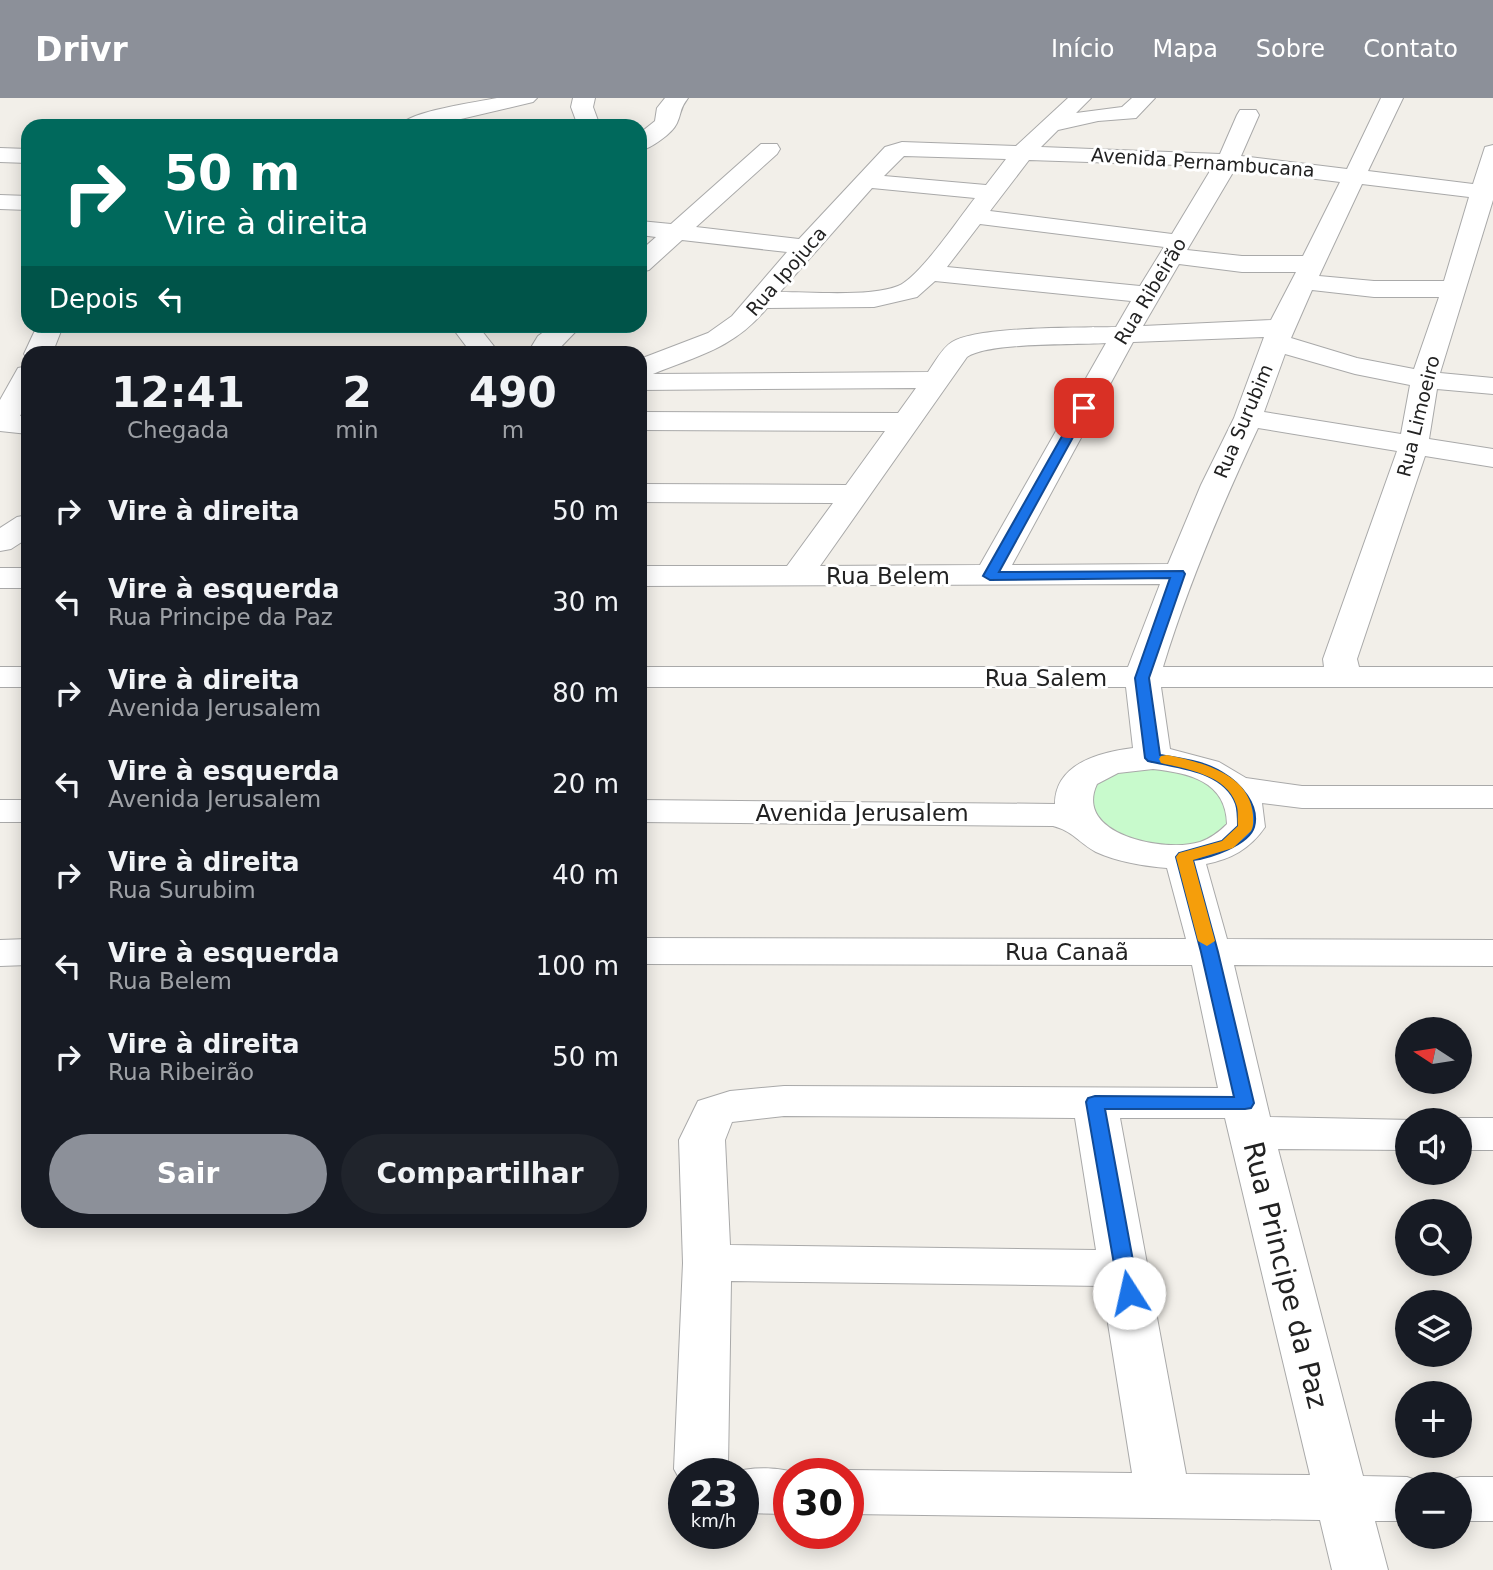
<!DOCTYPE html>
<html lang="pt">
<head>
<meta charset="utf-8">
<style>
  body { margin:0; font-family:"DejaVu Sans",sans-serif; background:#20242c; color:#f1f3f6; height:100vh; display:flex; flex-direction:column; font-size:26px; white-space:nowrap }
  * { box-sizing:border-box; margin:0 }
  p { font-size:23px; color:#9ea1a6 }
  .icon { flex:none; width:38px; height:38px; fill:none; stroke:currentColor; stroke-width:2; stroke-linecap:round; stroke-linejoin:round }
  .map { position:relative; flex:1; overflow:hidden }
  .drawer { position:absolute; left:21px; top:248px; width:626px; height:882px; display:flex; flex-direction:column; background:#171b24; border-radius:21px; box-shadow:0 4px 18px #0003 }
  .drawer>* { flex:none }
  .banner { position:absolute; left:21px; top:21px; width:626px; height:214px; border-radius:21px; box-shadow:0 4px 18px #0003; background:#00695c; color:#fff; overflow:hidden }
  .needle { width:46px; rotate:282deg }
  .controls { position:absolute; left:1395px; top:919px; display:grid; gap:14px }
  .controls a { display:grid; place-items:center; width:77px; height:77px; border-radius:50%; background:#171b24; box-shadow:0 4px 18px #0003; font-size:35px }
  .speed { position:absolute; left:668px; top:1360px; display:flex; gap:14px; font-size:35px; font-weight:700; text-align:center }
  .speed>* { display:grid; place-content:center; width:91px; height:91px; border-radius:50%; background:#171b24; box-shadow:0 4px 18px #0003; line-height:1 }
  .speed small { font-size:18px; font-weight:400 }
  .speed .limit { border:10px solid #d22; background:#fff; color:#111 }
  .pin { position:absolute; display:grid; place-items:center; width:60px; height:60px; color:#fff; margin:-30px; border-radius:14px; box-shadow:0 4px 10px #0006 }
  .me { position:absolute; width:77px; margin:-38px; rotate:350deg; stroke-linejoin:round; filter:drop-shadow(0 0 5px #0008) }
  .turn { display:flex; align-items:center; gap:24px; height:147px; padding:0 28px; font-size:32px }
  .turn .icon { width:91px; height:91px; stroke-width:2.5 }
  .turn b { display:block; font-size:49px; line-height:60px }
  .then { display:flex; align-items:center; height:66px; padding:0 28px; background:#0003; gap:14px; font-size:26px }
  .eta { display:flex; justify-content:space-evenly; align-items:center; height:119px; text-align:center }
  .eta b { font-size:42px; font-weight:800; line-height:49px }
  .cta { display:flex; gap:14px; margin-top:auto; padding:14px 28px }
  .cta a { flex:1; height:80px; border-radius:42px; background:#8c9099; color:#fff; font-size:28px; font-weight:800; line-height:80px; text-align:center }
  .cta a+a { background:#20242c; color:#f1f3f6 }
  ul { padding:0; list-style:none }
  li { display:flex; align-items:center; gap:21px; height:91px; padding:0 28px }
  li div { flex:1 }
  li b { display:block; font-size:26px }
  li em { font-style:normal }
  header { display:flex; align-items:center; gap:42px; box-sizing:border-box; height:98px; padding:0 35px; background:#8c9099; color:#fff }
  header strong { font-size:33px }
  nav { display:flex; gap:38px; margin-inline-start:auto; font-size:24px }
  .map>svg:first-child { display:block }
  .park { fill:#c8facc }
  .lines { fill:none; stroke-linecap:round; stroke-linejoin:round }
  .minor-casing { stroke:#a9a9a9; stroke-width:2 }
  .minor { fill:#fff; fill-rule:evenodd }
  .route { fill:#1a73e8; stroke:#114b97; stroke-width:2 }
  .slow { fill:#f59e0b }
  .labels { text-anchor:middle; stroke-width:6; stroke-linejoin:round; paint-order:stroke }
  .far-street-label { font-size:19px; fill:#222; stroke:#fff }
  .street-label { font-size:23px; fill:#222; stroke:#fff }
  .near-street-label { font-size:28px; fill:#222; stroke:#fff }
</style>
</head>
<body>
<header>
<strong>Drivr</strong>
<nav><a>Início</a><a>Mapa</a><a>Sobre</a><a>Contato</a></nav>
</header>
<div class="map">
<svg width="1493" height="1472" viewBox="0 0 1493 1472">
  <rect width="100%" height="100%" fill="#f2efe9"/>
  <!-- park -->
  <polygon class="park" points="1150,669 1194,678 1212,688 1225,701 1230,715 1227,728 1216,740 1176,753 1106,737 1085,697 1108,675"/>
  <g class="lines">
    <!-- minor casing -->
    <g class="minor-casing">
      <g id="minor">
        <path d="M 497,0 L 537,0 L 533,4 L 431,28 L 399,28 C 410,13 477,4 497,0 Z"/>
        <polygon points="573,0 595,0 593,9 600,28 578,28 571,9"/>
        <path d="M 665,0 L 688,0 C 679,12 682,14 677,25 C 672,36 651,50 640,53 L 640,35 L 655,23 L 657,10 Z"/>
        <path d="M 1068,0 L 1091,0 L 1076,15 L 1122,9 L 1132,0 L 1155,0 L 1136,20 L 1098,23 L 1058,32 L 1041,49 L 1220,56 L 1237,17 L 1240,12 L 1256,12 L 1259,17 L 1241,58 L 1347,71 L 1381,0 L 1403,0 L 1368,73 L 1473,86 L 1485,49 L 1493,47 L 1493,102 L 1440,275 L 1493,280 L 1493,296 L 1437,291 L 1429,341 L 1493,351 L 1493,369 L 1425,358 L 1357,561 L 1359,569 L 1493,569 L 1493,589 L 1161,589 L 1170,651 L 1219,664 L 1246,680 L 1302,688 L 1493,688 L 1493,710 L 1302,710 L 1262,705 L 1265,729 C 1250,751 1231,761 1206,766 L 1227,841 L 1493,842 L 1493,868 L 1234,867 L 1270,1019 L 1413,1022 L 1407,1022 L 1407,1052 L 1278,1051 L 1363,1378 L 1407,1379 L 1427,1386 L 1407,1386 L 1407,1423 L 1375,1423 L 1388,1472 L 1332,1472 L 1320,1422 L 849,1416 L 849,1376 L 838,1376 L 849,1372 L 1132,1375 L 1102,1188 L 731,1183 L 728,1368 L 731,1375 C 752,1368 780,1369 800,1376 L 789,1376 L 789,1416 L 744,1415 L 744,1376 L 684,1376 L 684,1389 L 674,1371 L 683,1165 L 679,1042 L 698,1003 L 730,993 L 784,988 L 1218,990 L 1192,867 L 640,866 L 640,840 L 1186,841 L 1167,770 C 1144,768 1118,764 1096,754 C 1079,745 1073,733 1053,728 L 640,724 L 640,702 L 1055,706 C 1055,665 1101,654 1133,650 L 1126,589 L 640,589 L 640,569 L 1128,569 L 1160,486 L 640,488 L 640,468 L 787,468 L 833,405 L 640,404 L 640,386 L 846,387 L 885,333 L 640,332 L 640,314 L 898,315 L 916,290 L 640,292 L 640,261 L 708,235 L 732,218 L 787,154 L 682,142 L 649,172 L 640,174 L 640,153 L 656,139 L 640,137 L 640,123 L 671,126 L 761,46 L 777,46 L 780,51 L 777,56 L 696,129 L 799,141 L 885,49 L 902,44 L 1016,48 ZM 904,58 L 1006,61 L 986,87 L 884,78 ZM 1029,62 L 1208,68 L 1213,68 L 1172,136 L 990,113 ZM 1235,71 L 1340,84 L 1303,158 L 1242,158 L 1187,152 ZM 1362,86 L 1469,99 L 1444,183 L 1374,183 L 1319,178 ZM 872,90 L 975,100 C 959,120 920,179 898,188 C 871,199 811,194 780,194 ZM 980,126 L 1164,149 L 1140,188 L 947,169 ZM 1179,166 L 1242,174 L 1296,174 L 1271,222 L 1143,228 ZM 935,183 L 1131,203 L 1116,229 C 1080,230 979,228 952,244 C 942,250 935,264 928,274 L 653,276 C 700,257 734,250 767,210 L 874,209 L 917,199 ZM 1312,192 L 1374,199 L 1439,199 L 1414,271 L 1357,260 L 1291,240 ZM 1264,239 L 1234,320 L 1201,387 L 1168,466 L 1012,467 L 1133,244 ZM 1106,245 L 980,467 L 820,468 L 967,259 C 988,244 1076,247 1106,245 ZM 1285,256 L 1355,276 L 1410,287 L 1401,336 L 1264,314 ZM 1258,330 L 1397,353 L 1323,561 L 1324,569 L 1163,569 C 1188,487 1222,407 1258,330 ZM 1153,671 C 1189,675 1226,683 1227,726 C 1219,734 1211,740 1200,744 C 1165,755 1073,737 1097,686 L 1118,675 ZM 784,1018 L 1075,1020 L 1096,1152 L 730,1147 L 725,1042 L 732,1024 ZM 1120,1020 L 1225,1020 L 1310,1377 L 1186,1376 Z"/>
        <polygon points="0,50 28,51 28,65 0,64"/>
        <polygon points="0,97 28,98 28,112 0,111"/>
        <polygon points="37,228 63,228 52,256 28,256 28,261 24,256"/>
        <polygon points="451,228 478,228 500,256 472,256"/>
        <polygon points="552,228 581,228 554,256 527,256 538,238"/>
        <polygon points="28,268 28,303 20,318 28,318 28,336 0,333 0,302 18,270"/>
        <polygon points="28,417 28,440 11,451 0,453 0,430 17,419"/>
        <rect x="0" y="470" width="28" height="20"/>
        <rect x="0" y="569" width="28" height="20"/>
        <rect x="0" y="702" width="28" height="22"/>
        <polygon points="28,841 28,867 0,868 0,842"/>
        <polygon points="1460,1020 1493,1020 1493,1052 1460,1052 1460,1022 1454,1022"/>
        <polygon points="1460,1379 1493,1379 1493,1423 1460,1423 1460,1386 1440,1386"/>
      </g>
    </g>
    <!-- minor -->
    <use href="#minor" class="minor"/>
  </g>
  <!-- route -->
  <path class="route" d="M 1084,306 L 1089,310 L 999,474 L 1183,473 L 1185,476 L 1149,580 L 1160,657 C 1182,661 1204,663 1223,675 C 1240,685 1260,707 1254,729 C 1249,747 1209,760 1193,762 L 1218,854 L 1254,1005 L 1251,1010 L 1245,1011 L 1105,1011 L 1139,1195 L 1136,1200 L 1129,1203 L 1122,1200 L 1119,1195 L 1086,1004 L 1088,1000 L 1095,998 L 1234,999 L 1201,854 L 1176,759 L 1179,755 L 1222,743 L 1238,728 C 1238,721 1238,712 1236,706 C 1224,672 1176,670 1148,663 L 1145,660 L 1135,580 L 1170,480 L 990,482 L 983,478 L 1078,310 Z"/>
  <!-- slow -->
  <path class="slow" d="M 1167,657 C 1200,664 1250,675 1253,717 C 1253,723 1254,727 1251,733 L 1233,750 L 1193,762 L 1215,843 L 1207,848 L 1198,843 L 1176,759 L 1179,755 L 1222,743 L 1238,728 C 1237,722 1239,712 1236,706 C 1227,677 1186,671 1161,665 L 1159,661 L 1161,658 Z"/>
  <g class="labels">
    <!-- far-street labels -->
    <g class="far-street-label">
      <text transform="translate(1203 64) rotate(4)" y="7">Avenida Pernambucana</text>
      <text transform="translate(786 173) rotate(-49)" y="7">Rua Ipojuca</text>
      <text transform="translate(1150 193) rotate(-59)" y="7">Rua Ribeirão</text>
      <text transform="translate(1418 318) rotate(-76)" y="7">Rua Limoeiro</text>
      <text transform="translate(1243 323) rotate(-67)" y="7">Rua Surubim</text>
    </g>
    <!-- street labels -->
    <g class="street-label">
      <text x="888" y="486">Rua Belem</text>
      <text x="1046" y="588">Rua Salem</text>
      <text x="862" y="723">Avenida Jerusalem</text>
      <text x="1067" y="862">Rua Canaã</text>
    </g>
    <!-- near-street labels -->
    <g class="near-street-label">
      <text transform="translate(1286 1177) rotate(76)" y="10">Rua Principe da Paz</text>
    </g>
  </g>
</svg>
<div class="controls">
<a><svg class="needle" viewBox="-14 -14 28 28"><path d="M0-13l5 13h-10z" fill="#e53935"/><path d="M0 13l5-13h-10z" fill="#9ea1a6"/></svg></a>
<a><svg class="icon" aria-label="sound" viewBox="0 0 24 24"><path d="M4 9h4l5-4v14l-5-4H4zM17 9q2 3 0 6"/></svg></a>
<a><svg class="icon" aria-label="search" viewBox="0 0 24 24"><circle cx="10" cy="10" r="6"/><path d="M15 15l6 6"/></svg></a>
<a><svg class="icon" aria-label="layers" viewBox="0 0 24 24"><path d="M12 4l9 5-9 5-9-5zM3 14l9 5 9-5"/></svg></a>
<a>+</a>
<a>−</a>
</div>
<div class="speed"><div>23<small>km/h</small></div><div class="limit">30</div></div>
<div class="pin" style="left:1084px;top:310px;background:#d93025"><svg class="icon" aria-label="arrive" viewBox="0 0 24 24"><path d="M6 21V4h12l-3 4 3 4H6"/></svg></div>
<svg class="me" style="left:1129px;top:1195px" viewBox="-20 -20 40 40"><circle r="19" fill="#fff"/><path d="M0-13L10 11 0 6-10 11z" fill="#1a73e8"/></svg>
<div class="banner">
<div class="turn"><svg class="icon" aria-label="right" viewBox="0 0 24 24"><path d="M7 20v-9h11M14 6l5 5-5 5"/></svg><div><b>50 m</b>Vire à direita</div></div>
<div class="then">Depois<svg class="icon" aria-label="left" viewBox="0 0 24 24"><path d="M17 20v-9H6M10 6l-5 5 5 5"/></svg></div>
</div>
<section class="drawer">
<div class="eta">
<div><b>12:41</b><p>Chegada</p></div>
<div><b>2</b><p>min</p></div>
<div><b>490</b><p>m</p></div>
</div>
<ul>
<li><svg class="icon" aria-label="right" viewBox="0 0 24 24"><path d="M7 20v-9h11M14 6l5 5-5 5"/></svg><div><b>Vire à direita</b></div><em>50 m</em></li>
<li><svg class="icon" aria-label="left" viewBox="0 0 24 24"><path d="M17 20v-9H6M10 6l-5 5 5 5"/></svg><div><b>Vire à esquerda</b><p>Rua Principe da Paz</p></div><em>30 m</em></li>
<li><svg class="icon" aria-label="right" viewBox="0 0 24 24"><path d="M7 20v-9h11M14 6l5 5-5 5"/></svg><div><b>Vire à direita</b><p>Avenida Jerusalem</p></div><em>80 m</em></li>
<li><svg class="icon" aria-label="left" viewBox="0 0 24 24"><path d="M17 20v-9H6M10 6l-5 5 5 5"/></svg><div><b>Vire à esquerda</b><p>Avenida Jerusalem</p></div><em>20 m</em></li>
<li><svg class="icon" aria-label="right" viewBox="0 0 24 24"><path d="M7 20v-9h11M14 6l5 5-5 5"/></svg><div><b>Vire à direita</b><p>Rua Surubim</p></div><em>40 m</em></li>
<li><svg class="icon" aria-label="left" viewBox="0 0 24 24"><path d="M17 20v-9H6M10 6l-5 5 5 5"/></svg><div><b>Vire à esquerda</b><p>Rua Belem</p></div><em>100 m</em></li>
<li><svg class="icon" aria-label="right" viewBox="0 0 24 24"><path d="M7 20v-9h11M14 6l5 5-5 5"/></svg><div><b>Vire à direita</b><p>Rua Ribeirão</p></div><em>50 m</em></li>
</ul>
<div class="cta"><a>Sair</a><a>Compartilhar</a></div>
</section>
</div>
</body>
</html>
